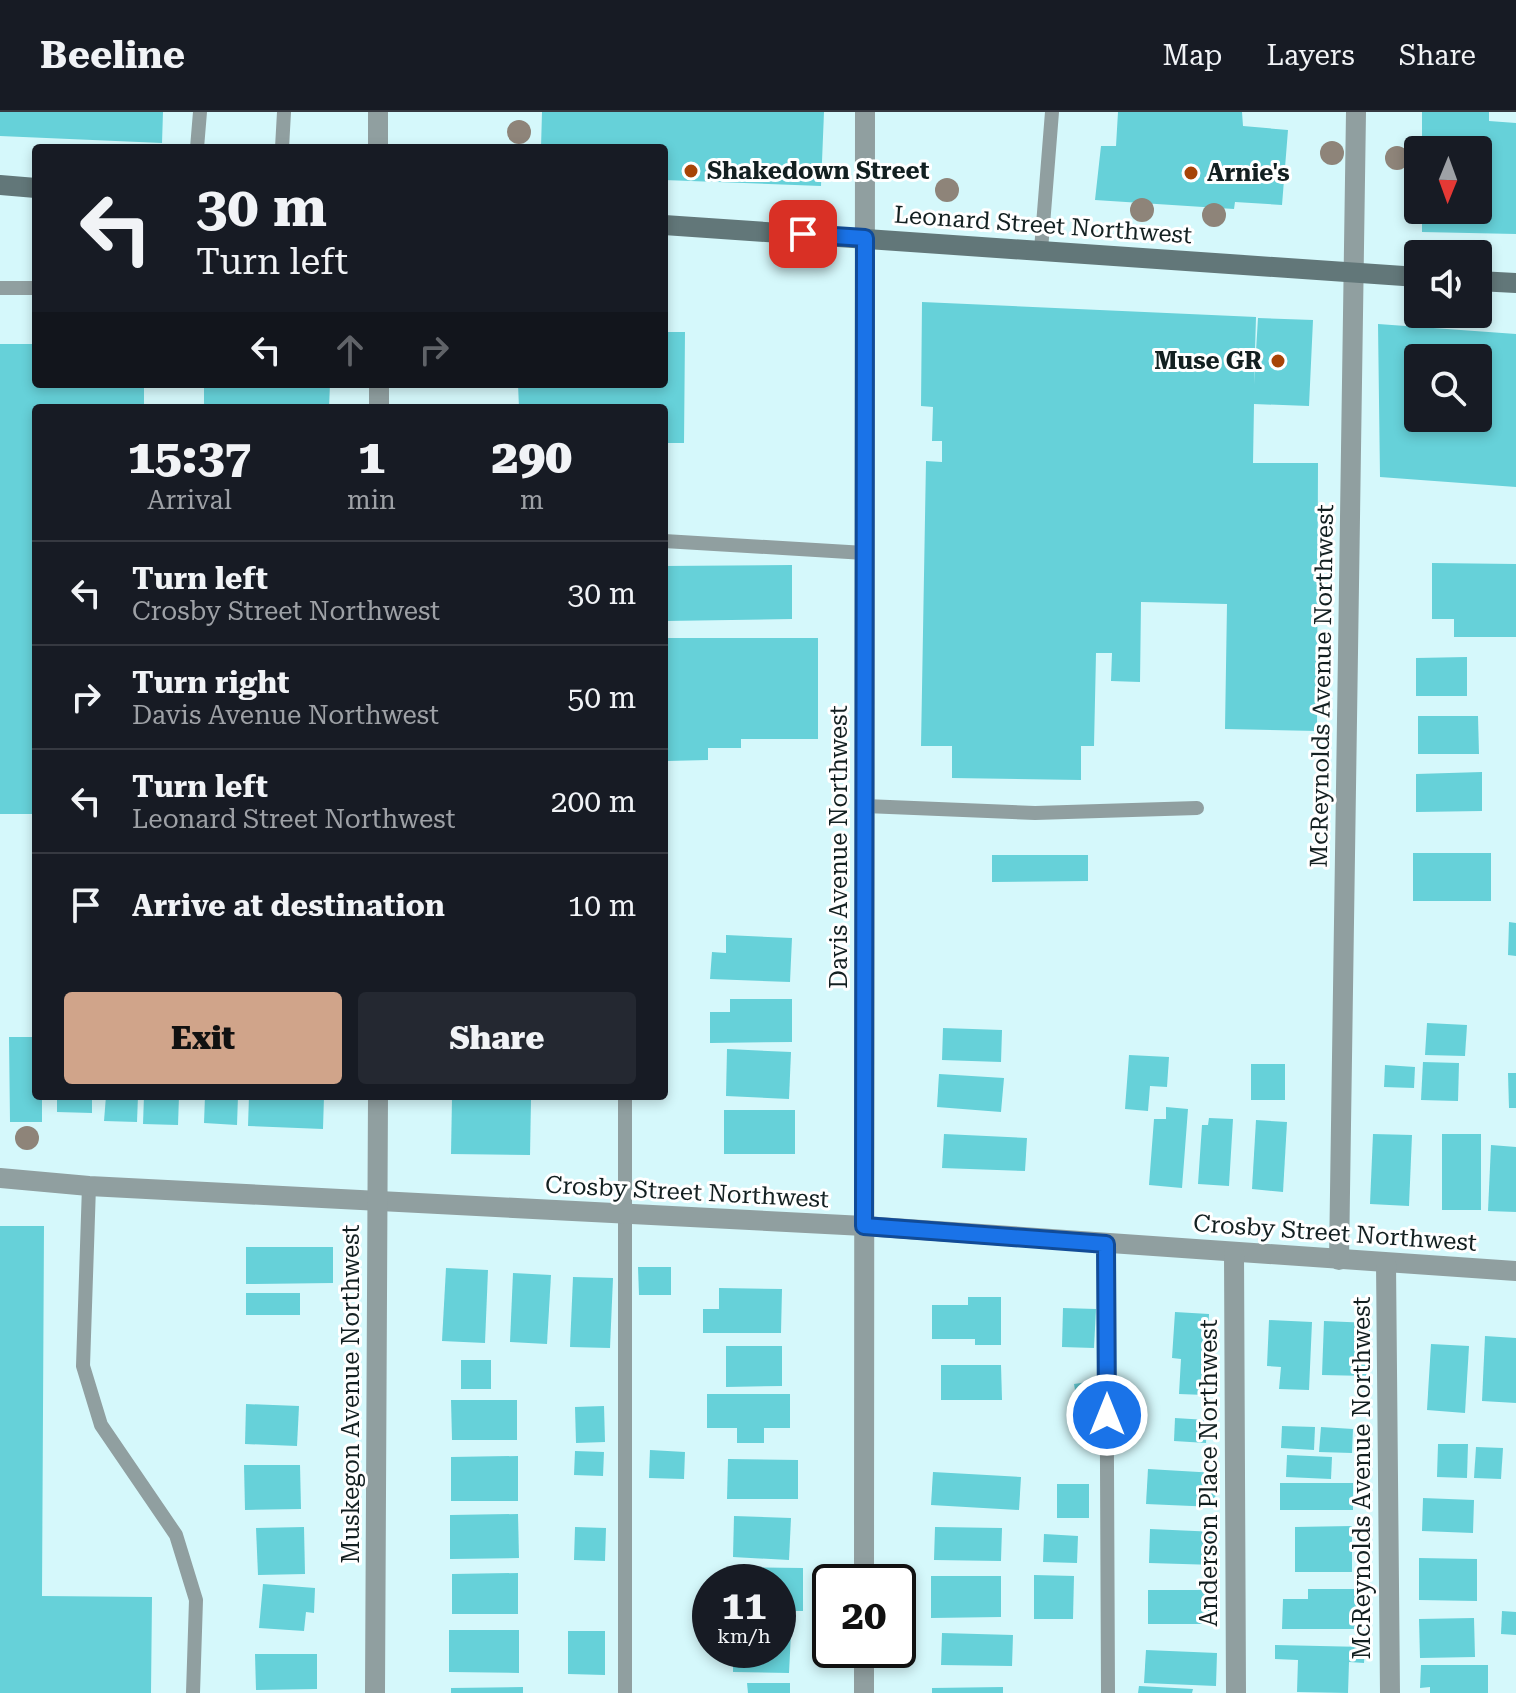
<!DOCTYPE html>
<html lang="en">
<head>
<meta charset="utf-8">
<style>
  body { margin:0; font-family:"Roboto Serif",serif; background:#242831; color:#f1f3f6; height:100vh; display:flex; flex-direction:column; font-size:30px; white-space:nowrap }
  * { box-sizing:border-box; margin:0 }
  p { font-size:26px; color:#9ea1a6 }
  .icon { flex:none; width:44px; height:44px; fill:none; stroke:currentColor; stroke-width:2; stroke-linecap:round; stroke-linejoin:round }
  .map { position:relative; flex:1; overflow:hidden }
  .drawer { position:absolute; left:32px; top:292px; width:636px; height:696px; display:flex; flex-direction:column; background:#171b24; border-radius:8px; box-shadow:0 4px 12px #0003 }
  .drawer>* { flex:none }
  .guide { position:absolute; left:32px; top:32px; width:636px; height:244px; border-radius:8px; box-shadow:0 4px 12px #0003; background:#171b24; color:#f1f3f6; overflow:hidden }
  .needle { width:52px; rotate:181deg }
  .buttons { position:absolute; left:1404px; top:24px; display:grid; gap:16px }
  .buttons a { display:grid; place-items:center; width:88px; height:88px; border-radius:8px; background:#171b24; box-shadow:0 4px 12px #0003; font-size:40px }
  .speed { position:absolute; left:692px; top:1452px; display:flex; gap:16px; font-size:40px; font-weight:700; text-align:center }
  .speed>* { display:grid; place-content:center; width:104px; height:104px; border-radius:50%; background:#171b24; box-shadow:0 4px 12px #0003; line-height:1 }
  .speed small { font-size:20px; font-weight:400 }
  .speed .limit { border:4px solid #111; border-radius:12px; background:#fff; color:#111 }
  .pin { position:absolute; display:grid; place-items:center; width:68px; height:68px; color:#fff; margin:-34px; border-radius:16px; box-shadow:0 4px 12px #0006 }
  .me { position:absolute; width:88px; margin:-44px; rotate:0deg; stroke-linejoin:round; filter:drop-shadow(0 0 6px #0008) }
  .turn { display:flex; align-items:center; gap:28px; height:168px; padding:0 32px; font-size:36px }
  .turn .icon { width:104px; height:104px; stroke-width:2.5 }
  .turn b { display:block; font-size:56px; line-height:68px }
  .lanes { display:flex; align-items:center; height:76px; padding:0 32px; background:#0003; justify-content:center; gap:40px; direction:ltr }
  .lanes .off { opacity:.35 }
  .eta { display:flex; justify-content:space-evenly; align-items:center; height:136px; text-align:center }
  .eta b { font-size:48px; font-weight:800; line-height:56px }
  .button { display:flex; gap:16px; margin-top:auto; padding:16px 32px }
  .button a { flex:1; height:92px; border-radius:8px; background:#d0a48a; color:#111; font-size:32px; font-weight:800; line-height:92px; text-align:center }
  .button a+a { background:#242831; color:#f1f3f6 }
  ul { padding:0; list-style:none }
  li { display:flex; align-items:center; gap:24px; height:104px; padding:0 32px; border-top:2px solid #363941 }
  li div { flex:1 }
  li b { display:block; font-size:30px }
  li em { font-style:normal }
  header { display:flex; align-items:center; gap:48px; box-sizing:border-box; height:112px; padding:0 40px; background:#171b24; border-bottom:2px solid #363941 }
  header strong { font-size:38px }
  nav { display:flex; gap:44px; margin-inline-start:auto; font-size:28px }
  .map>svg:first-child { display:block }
  .building { fill:#66d1d9; fill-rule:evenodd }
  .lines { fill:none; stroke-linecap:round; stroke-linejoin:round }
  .service { stroke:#909fa0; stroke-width:14 }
  .minor { stroke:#909fa0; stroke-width:20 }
  .secondary { stroke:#627779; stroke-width:20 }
  .tree { fill:#8e8479 }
  .route-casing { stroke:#114b97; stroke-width:20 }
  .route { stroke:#1a73e8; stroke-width:14 }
  .poi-dot { fill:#a74407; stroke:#fff; stroke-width:3 }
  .labels { text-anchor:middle; stroke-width:6; stroke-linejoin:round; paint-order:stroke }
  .poi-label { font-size:24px; font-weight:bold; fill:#132021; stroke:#fff; text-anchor:start }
  .street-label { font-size:24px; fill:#132021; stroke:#fff }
</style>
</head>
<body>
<header>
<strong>Beeline</strong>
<nav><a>Map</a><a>Layers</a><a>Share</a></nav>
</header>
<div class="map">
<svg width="1516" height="1581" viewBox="0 0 1516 1581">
  <rect width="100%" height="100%" fill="#d5f8fb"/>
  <!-- building -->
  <g class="building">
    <polygon points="0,0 163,0 162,31 0,24"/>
    <polygon points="542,0 824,0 821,74 664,68 664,36 541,36"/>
    <polygon points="1118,0 1242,0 1243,14 1288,18 1282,93 1235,90 1234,97 1095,88 1101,34 1116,34"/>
    <polygon points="1422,0 1489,0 1489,9 1516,11 1516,122 1422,120 1422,98 1478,98 1478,38 1422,38"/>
    <polygon points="922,190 1256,205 1254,272 1258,206 1313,208 1309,294 1254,292 1253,351 1318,351 1317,619 1225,617 1227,492 1141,490 1140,570 1111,569 1112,541 1096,541 1094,634 1081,634 1081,668 952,666 952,634 921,634 926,349 942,350 942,329 932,329 933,295 921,294"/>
    <path d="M 1378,212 L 1516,222 L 1516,375 L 1380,365 ZM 1418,246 L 1478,246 L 1478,306 L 1418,306 Z"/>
    <polygon points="664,220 685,220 684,331 664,331 664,296 519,296 518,272 664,272"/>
    <polygon points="0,232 36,232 36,272 144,272 144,296 36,296 36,702 0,702"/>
    <polygon points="204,272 330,272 329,296 204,296"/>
    <polygon points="1432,451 1516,452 1516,525 1454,525 1454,507 1432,507"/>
    <polygon points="792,453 792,507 665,509 664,454"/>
    <polygon points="667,526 818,526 818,627 741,627 741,636 708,636 708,648 667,649"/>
    <polygon points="1467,545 1467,584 1416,584 1416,546"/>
    <polygon points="1418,604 1478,604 1479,642 1418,642"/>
    <polygon points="1482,660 1482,699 1416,700 1416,662"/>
    <rect x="1413" y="741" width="78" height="48"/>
    <polygon points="992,743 1088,743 1088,769 992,770"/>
    <polygon points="1509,810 1516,811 1516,844 1508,843"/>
    <polygon points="726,823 792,826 790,870 710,867 712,840 726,841"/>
    <polygon points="730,887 792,887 792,930 710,931 710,900 730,900"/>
    <polygon points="1427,911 1467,913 1465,944 1425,943"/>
    <polygon points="943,916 1002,918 1001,950 942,948"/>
    <polygon points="9,925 36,925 36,984 42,984 42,1010 10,1010"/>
    <polygon points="727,937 791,940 789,987 726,984"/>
    <polygon points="1129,943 1169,945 1167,975 1150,974 1148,999 1125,997"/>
    <polygon points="1423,950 1459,951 1458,989 1421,988"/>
    <rect x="1251" y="952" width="34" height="36"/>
    <polygon points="1385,953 1415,955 1414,976 1384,975"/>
    <polygon points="1508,961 1516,961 1516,996 1509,996"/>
    <polygon points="939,962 1004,966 1001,1000 937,995"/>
    <polygon points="57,984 92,984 92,1001 57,1000"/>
    <polygon points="106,984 138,984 137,1010 104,1009"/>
    <polygon points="144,984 179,984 178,1013 143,1012"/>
    <polygon points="205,984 238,984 237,1013 204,1011"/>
    <polygon points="249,984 324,984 323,1017 248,1014"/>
    <polygon points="452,986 531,988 530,1043 451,1042"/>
    <polygon points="1166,995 1188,997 1182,1076 1149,1073 1154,1007 1166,1007"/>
    <rect x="724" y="998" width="71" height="44"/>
    <polygon points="1209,1006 1233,1007 1229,1074 1198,1072 1202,1013 1208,1013"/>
    <polygon points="1256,1008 1287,1010 1283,1080 1252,1077"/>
    <polygon points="944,1022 1027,1026 1025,1059 942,1056"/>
    <polygon points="1373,1022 1412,1023 1409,1094 1370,1092"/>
    <rect x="1442" y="1022" width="39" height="76"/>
    <polygon points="1491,1033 1516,1035 1516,1100 1488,1099"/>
    <polygon points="0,1114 44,1114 42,1484 152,1485 151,1581 0,1581"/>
    <polygon points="246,1135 333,1135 333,1171 246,1172"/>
    <polygon points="638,1155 671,1155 671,1183 639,1183"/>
    <polygon points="446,1156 488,1158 485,1231 442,1229"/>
    <polygon points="513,1161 551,1163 547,1232 510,1230"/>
    <polygon points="573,1165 613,1166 610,1236 570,1235"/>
    <polygon points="719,1176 782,1177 781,1221 703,1221 703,1197 719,1197"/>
    <rect x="246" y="1181" width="54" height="22"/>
    <polygon points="968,1185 1001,1185 1001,1233 975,1233 975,1227 932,1227 932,1193 968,1193"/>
    <polygon points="1063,1196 1096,1197 1094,1236 1062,1235"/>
    <polygon points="1175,1200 1209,1202 1205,1283 1179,1282 1181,1247 1172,1246"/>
    <polygon points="1269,1208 1312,1210 1309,1278 1279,1277 1281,1255 1267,1254"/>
    <polygon points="1324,1209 1370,1211 1367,1264 1322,1263"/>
    <polygon points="1485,1224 1516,1226 1516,1291 1482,1289"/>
    <polygon points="1431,1232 1469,1234 1465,1301 1427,1298"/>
    <polygon points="726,1234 782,1234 782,1274 726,1275"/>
    <rect x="461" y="1248" width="30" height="29"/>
    <polygon points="941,1253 1001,1253 1002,1288 941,1288"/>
    <polygon points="1094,1269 1098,1293 1078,1296 1074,1272"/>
    <polygon points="707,1282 790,1282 790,1316 764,1316 764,1331 737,1331 737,1316 707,1316"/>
    <polygon points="451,1288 517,1288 517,1328 452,1328"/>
    <polygon points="246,1292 299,1294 297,1334 245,1332"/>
    <polygon points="604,1294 605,1330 576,1331 575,1295"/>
    <polygon points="1175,1306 1207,1308 1206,1331 1174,1329"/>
    <polygon points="1282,1314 1315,1315 1314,1338 1281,1336"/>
    <polygon points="1321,1315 1353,1317 1352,1341 1319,1340"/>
    <polygon points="1438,1332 1468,1332 1467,1366 1437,1365"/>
    <polygon points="1476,1335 1503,1336 1501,1367 1474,1366"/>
    <polygon points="650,1338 685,1340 684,1367 649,1366"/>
    <polygon points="575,1339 604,1340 603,1364 574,1363"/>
    <polygon points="1287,1343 1332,1345 1331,1367 1286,1365"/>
    <polygon points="518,1344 518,1389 451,1389 451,1345"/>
    <polygon points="728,1347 798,1348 798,1387 727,1387"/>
    <polygon points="244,1353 300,1353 301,1397 245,1398"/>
    <polygon points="1148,1357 1216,1361 1215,1395 1146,1392"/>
    <polygon points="933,1360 1021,1365 1019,1398 931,1393"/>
    <rect x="1280" y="1371" width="73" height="27"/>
    <rect x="1057" y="1372" width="32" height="34"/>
    <polygon points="1423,1386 1474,1388 1473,1421 1422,1419"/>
    <polygon points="518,1402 519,1446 450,1447 450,1403"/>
    <polygon points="734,1404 791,1406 789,1448 733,1445"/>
    <polygon points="1352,1414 1352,1460 1295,1460 1295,1415"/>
    <polygon points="304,1415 305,1462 258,1463 256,1416"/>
    <polygon points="575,1415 606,1416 605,1449 574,1448"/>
    <polygon points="935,1415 1002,1416 1001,1449 934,1448"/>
    <polygon points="1150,1417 1217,1420 1216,1453 1149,1451"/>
    <polygon points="1044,1422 1078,1424 1077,1451 1043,1450"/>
    <polygon points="1419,1446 1477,1447 1477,1489 1419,1488"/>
    <polygon points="730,1455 803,1456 803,1499 778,1499 778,1470 730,1470"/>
    <polygon points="518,1461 518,1502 452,1502 452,1462"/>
    <polygon points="1034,1463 1074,1464 1073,1507 1034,1507"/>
    <polygon points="931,1464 1001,1464 1001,1505 931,1506"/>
    <polygon points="263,1472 315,1476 314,1501 306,1500 304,1519 259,1516"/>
    <polygon points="1308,1477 1366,1477 1366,1517 1282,1517 1283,1487 1308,1487"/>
    <polygon points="1148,1478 1218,1478 1217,1512 1148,1512"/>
    <polygon points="1502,1499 1516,1500 1516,1523 1501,1522"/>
    <polygon points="1474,1506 1475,1545 1420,1546 1419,1507"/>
    <polygon points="449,1518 519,1518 519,1561 449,1560"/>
    <polygon points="568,1519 605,1519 605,1563 568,1562"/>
    <polygon points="778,1521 791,1521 789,1561 733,1560 733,1538 778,1538"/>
    <polygon points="942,1521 1013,1523 1012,1554 941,1553"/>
    <polygon points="1275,1533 1365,1535 1364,1551 1349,1550 1348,1581 1297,1580 1298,1548 1275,1547"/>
    <polygon points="1146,1538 1217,1541 1216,1574 1144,1571"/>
    <polygon points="255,1542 317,1542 317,1577 256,1578"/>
    <polygon points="1421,1553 1488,1553 1488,1581 1430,1581 1430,1575 1420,1576"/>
    <polygon points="747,1571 790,1571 790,1581 748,1581"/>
    <polygon points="1139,1574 1193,1577 1192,1581 1138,1581"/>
    <polygon points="523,1575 523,1581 451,1581 451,1576"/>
    <polygon points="1003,1575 1003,1581 932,1581 932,1576"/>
  </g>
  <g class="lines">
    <!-- service -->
    <g class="service">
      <polyline points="197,36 200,0"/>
      <polyline points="282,36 284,0"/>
      <polyline points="1041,138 1052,0"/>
      <polyline points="0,176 36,176"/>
      <polyline points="664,429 865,441"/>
      <polyline points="865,694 1035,701 1197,696"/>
      <polyline points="89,1074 83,1254 101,1313 176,1423 196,1488 193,1581"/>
      <polyline points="1106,1132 1108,1581"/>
      <polyline points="625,1581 625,984"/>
    </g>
    <!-- minor -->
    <g class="minor">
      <polyline points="378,0 378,36"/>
      <polyline points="379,272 379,296"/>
      <polyline points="0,1066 89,1074 864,1114 1516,1159"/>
      <polyline points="1234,1141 1236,1581"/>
      <polyline points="1339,1148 1356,0"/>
      <polyline points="1386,1151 1390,1581"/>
      <polyline points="864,1470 865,0"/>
      <polyline points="375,1581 378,984"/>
      <polyline points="864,1581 864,1538"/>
    </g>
    <!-- secondary -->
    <g class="secondary">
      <polyline points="0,73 36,76"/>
      <polyline points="664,113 1418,165"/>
      <polyline points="1478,169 1516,171"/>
    </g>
  </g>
  <!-- trees -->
  <g class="tree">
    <circle cx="519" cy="20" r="12"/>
    <circle cx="1332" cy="41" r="12"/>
    <circle cx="1397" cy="46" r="12"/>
    <circle cx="947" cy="78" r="12"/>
    <circle cx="1142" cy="98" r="12"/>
    <circle cx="1214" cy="103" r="12"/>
    <circle cx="27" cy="1026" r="12"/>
  </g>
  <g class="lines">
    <!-- route casing -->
    <g class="route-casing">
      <polyline id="route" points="803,122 865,126 864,1114 1106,1132 1107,1303"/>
    </g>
    <!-- route -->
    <use href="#route" class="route"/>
  </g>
  <!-- markers -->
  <g class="poi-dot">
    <circle cx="691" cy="59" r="8"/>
    <circle cx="1191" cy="61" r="8"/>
    <circle cx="1278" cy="249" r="8"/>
  </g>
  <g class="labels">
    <!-- poi labels -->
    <g class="poi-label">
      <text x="707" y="67">Shakedown Street</text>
      <text x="1207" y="69">Arnie's</text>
      <text x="1262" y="257" text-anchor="end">Muse GR</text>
    </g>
    <!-- street labels -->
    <g class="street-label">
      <text transform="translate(1043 113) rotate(4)" y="8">Leonard Street Northwest</text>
      <text transform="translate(1322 574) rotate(-89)" y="8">McReynolds Avenue Northwest</text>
      <text transform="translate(839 735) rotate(-90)" y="8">Davis Avenue Northwest</text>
      <text transform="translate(687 1080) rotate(3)" y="8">Crosby Street Northwest</text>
      <text transform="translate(1335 1121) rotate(4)" y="8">Crosby Street Northwest</text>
      <text transform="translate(351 1282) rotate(-90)" y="8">Muskegon Avenue Northwest</text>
      <text transform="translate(1209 1361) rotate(-90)" y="8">Anderson Place Northwest</text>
      <text transform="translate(1362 1366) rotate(-90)" y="8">McReynolds Avenue Northwest</text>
    </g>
  </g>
</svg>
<div class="buttons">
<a><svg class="needle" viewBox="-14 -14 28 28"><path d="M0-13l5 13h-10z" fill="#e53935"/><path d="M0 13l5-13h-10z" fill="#9ea1a6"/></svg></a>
<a><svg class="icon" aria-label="sound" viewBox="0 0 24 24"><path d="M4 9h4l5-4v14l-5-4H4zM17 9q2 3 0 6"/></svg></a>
<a><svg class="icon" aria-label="search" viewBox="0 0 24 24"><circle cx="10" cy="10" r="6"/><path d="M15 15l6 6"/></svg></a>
</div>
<div class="speed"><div>11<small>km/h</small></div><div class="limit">20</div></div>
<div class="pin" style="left:803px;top:122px;background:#d93025"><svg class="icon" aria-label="arrive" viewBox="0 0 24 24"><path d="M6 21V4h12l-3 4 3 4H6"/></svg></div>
<svg class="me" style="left:1107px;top:1303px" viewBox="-20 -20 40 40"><circle r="17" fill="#1a73e8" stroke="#fff" stroke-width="3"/><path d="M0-11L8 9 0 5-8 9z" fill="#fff"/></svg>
<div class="guide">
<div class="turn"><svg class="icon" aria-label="left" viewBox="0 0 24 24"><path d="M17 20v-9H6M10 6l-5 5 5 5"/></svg><div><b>30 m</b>Turn left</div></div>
<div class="lanes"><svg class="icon" aria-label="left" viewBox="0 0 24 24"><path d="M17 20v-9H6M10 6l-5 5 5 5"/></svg><svg class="icon off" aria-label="ahead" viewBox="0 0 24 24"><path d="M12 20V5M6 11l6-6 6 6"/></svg><svg class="icon off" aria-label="right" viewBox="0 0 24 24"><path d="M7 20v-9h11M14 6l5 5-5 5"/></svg></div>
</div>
<section class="drawer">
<div class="eta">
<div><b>15:37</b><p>Arrival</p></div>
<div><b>1</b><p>min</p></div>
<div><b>290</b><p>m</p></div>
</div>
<ul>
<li><svg class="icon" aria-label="left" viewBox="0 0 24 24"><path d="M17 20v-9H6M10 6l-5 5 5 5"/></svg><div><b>Turn left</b><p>Crosby Street Northwest</p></div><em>30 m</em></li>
<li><svg class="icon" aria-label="right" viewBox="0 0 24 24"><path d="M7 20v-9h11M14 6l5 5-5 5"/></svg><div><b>Turn right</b><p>Davis Avenue Northwest</p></div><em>50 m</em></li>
<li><svg class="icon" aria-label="left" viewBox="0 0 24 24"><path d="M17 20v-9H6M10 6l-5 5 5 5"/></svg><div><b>Turn left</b><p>Leonard Street Northwest</p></div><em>200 m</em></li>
<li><svg class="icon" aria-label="arrive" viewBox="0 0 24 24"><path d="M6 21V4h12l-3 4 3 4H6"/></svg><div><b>Arrive at destination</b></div><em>10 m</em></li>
</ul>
<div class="button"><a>Exit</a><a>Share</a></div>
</section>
</div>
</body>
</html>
